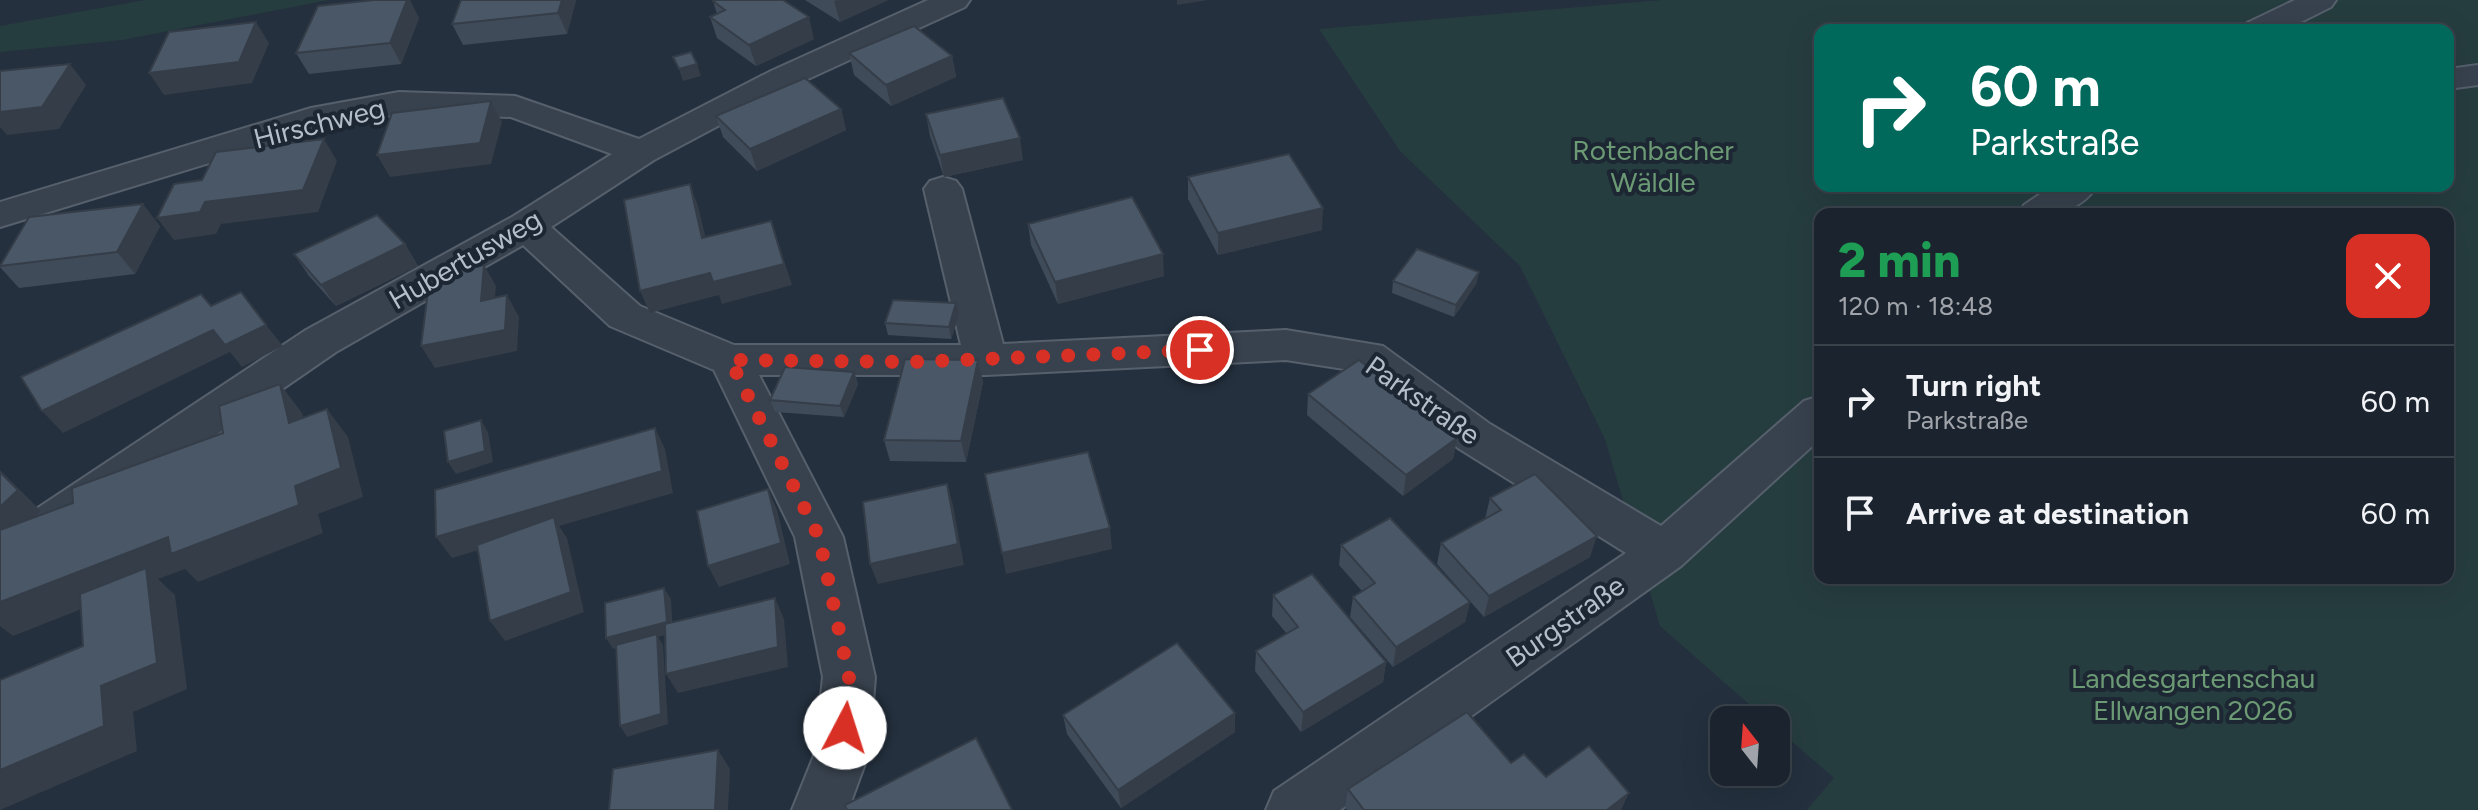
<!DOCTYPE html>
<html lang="en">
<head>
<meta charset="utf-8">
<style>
  body { margin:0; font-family:Figtree,sans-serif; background:#242c36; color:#f1f3f6; height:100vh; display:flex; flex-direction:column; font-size:30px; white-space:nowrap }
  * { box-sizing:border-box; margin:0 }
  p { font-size:26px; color:#a0a4aa }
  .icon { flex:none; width:44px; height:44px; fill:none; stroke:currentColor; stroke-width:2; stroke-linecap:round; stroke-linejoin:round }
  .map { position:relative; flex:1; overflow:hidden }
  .panel { position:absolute; left:1814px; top:208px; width:640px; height:376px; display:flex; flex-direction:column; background:#1b242e; border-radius:16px; box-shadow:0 8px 32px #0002,0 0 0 2px #39414a }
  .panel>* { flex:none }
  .banner { position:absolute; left:1814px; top:24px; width:640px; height:168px; border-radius:16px; box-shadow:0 8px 32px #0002,0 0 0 2px #39414a; background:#00695c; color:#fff; overflow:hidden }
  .needle { width:52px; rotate:343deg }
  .controls { position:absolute; left:1710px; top:706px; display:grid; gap:16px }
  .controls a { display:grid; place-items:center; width:80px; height:80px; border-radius:16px; background:#1b242e; box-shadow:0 8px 32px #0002,0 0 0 2px #39414a; font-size:40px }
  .pin { position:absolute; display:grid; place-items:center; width:68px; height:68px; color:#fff; margin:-34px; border:4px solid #fff; border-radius:50%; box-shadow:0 2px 8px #0007 }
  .me { position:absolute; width:88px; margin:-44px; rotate:5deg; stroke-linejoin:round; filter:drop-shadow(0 0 6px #0008) }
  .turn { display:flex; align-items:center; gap:28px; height:168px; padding:0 24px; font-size:36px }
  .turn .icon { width:104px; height:104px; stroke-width:2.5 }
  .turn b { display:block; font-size:56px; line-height:68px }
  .round { display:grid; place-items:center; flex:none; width:84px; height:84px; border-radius:16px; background:#242c36 }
  .head { display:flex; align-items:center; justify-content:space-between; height:136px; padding:0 24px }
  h1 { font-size:48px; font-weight:800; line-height:60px; color:#1e9e55 }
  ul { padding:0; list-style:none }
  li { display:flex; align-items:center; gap:24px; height:112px; padding:0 24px; border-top:2px solid #39414a }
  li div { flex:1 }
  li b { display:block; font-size:30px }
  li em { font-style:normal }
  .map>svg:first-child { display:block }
  .green { fill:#263d3f; fill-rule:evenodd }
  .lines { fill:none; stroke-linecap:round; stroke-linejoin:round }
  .minor-casing { stroke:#56606c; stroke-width:4 }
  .minor { fill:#38424e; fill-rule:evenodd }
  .wall { fill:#404b59 }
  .shaded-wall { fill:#343d48 }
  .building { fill:#4a5767; stroke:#343d48; stroke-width:2 }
  .route { stroke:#d93025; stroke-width:14; stroke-dasharray:0 25.2 }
  .labels { text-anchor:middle; stroke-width:8; stroke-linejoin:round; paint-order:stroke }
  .street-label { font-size:28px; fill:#b4bdc9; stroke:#1d2733 }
  .park-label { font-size:28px; fill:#6b9a74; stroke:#1d2733 }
</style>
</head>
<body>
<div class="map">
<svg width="2478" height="810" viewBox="0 0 2478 810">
  <rect width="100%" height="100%" fill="#24303e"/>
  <!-- green -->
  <g class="green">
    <polygon points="145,0 329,0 122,40 0,52 0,26"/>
    <path d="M 1662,0 L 2478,0 L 2478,810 L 1807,810 L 1834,778 L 1776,728 L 1776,720 L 1767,720 L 1660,626 L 1605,439 L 1520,266 L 1400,151 L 1319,29 ZM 1820,30 L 2448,30 L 2448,186 L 1820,186 ZM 1820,214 L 2448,214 L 2448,578 L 1820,578 Z"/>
  </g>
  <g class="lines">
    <!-- minor casing -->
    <g class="minor-casing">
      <g id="minor">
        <polygon points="928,0 970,0 965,7 795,85 654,160 551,227 640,306 734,345 961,345 924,189 930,181 943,177 956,181 962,189 1003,344 1286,330 1383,346 1490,424 1661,526 1804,401 1820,396 1820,439 1681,566 1340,810 1266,810 1274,791 1626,553 1458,448 1357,371 1286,360 986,375 759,375 843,537 875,677 869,753 848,810 792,810 815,753 823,677 795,537 714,370 610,326 523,245 336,352 17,572 0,578 0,533 306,330 512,217 612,154 511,117 399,114 330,126 0,227 0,202 311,108 399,92 515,96 639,139 771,71"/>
        <polygon points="2295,0 2336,0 2331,7 2285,30 2243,30 2247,23"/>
        <polygon points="2478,65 2478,85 2448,89 2448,69"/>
        <path d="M 2052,186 L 2097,186 C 2078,215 2050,214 2019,214 L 2024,205 Z"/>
      </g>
    </g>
    <!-- minor -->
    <use href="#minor" class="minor"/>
  </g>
  <!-- wall -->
  <g class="wall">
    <polygon points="576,0 567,34 463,45 452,24"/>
    <polygon points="805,0 888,0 840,22"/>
    <polygon points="713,1 814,39 756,66 717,38 710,17 717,14"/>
    <polygon points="419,18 401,64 309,74 296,53"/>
    <polygon points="849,53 952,56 956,77 891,106 854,75"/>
    <polygon points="841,109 846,130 757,171 723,137 716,116"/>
    <polygon points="926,114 1023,160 944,177 930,136"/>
    <polygon points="1188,177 1322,230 1218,255 1188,199"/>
    <polygon points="1028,224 1164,276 1058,304 1031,245"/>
    <polygon points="160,226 135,274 19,288 0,267 0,266"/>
    <polygon points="405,244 418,266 336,306 309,276 294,254"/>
    <polygon points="1479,272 1476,284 1454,317 1392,293 1393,281"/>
    <polygon points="959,315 951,339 888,335 885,323"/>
    <polygon points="978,360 983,382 966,462 890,461 884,440"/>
    <polygon points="854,372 858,384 844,417 775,412 770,400"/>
    <polygon points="1308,394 1457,438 1453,459 1403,496 1307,415"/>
    <polygon points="1490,498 1590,557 1484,617 1437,564 1441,543 1485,519"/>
    <polygon points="1341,545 1470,602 1465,622 1393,667 1350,617 1353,597 1362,591 1339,565"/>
    <polygon points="1273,595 1386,662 1383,682 1301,732 1255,671 1256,651 1287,634 1272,616"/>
    <polygon points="1063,715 1235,732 1121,808 1067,734"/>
    <polygon points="1511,763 1621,810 1347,810 1345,807 1348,789"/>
  </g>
  <!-- shaded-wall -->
  <g class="shaded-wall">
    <polygon points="407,0 410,0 419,18 401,64 390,43"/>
    <polygon points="562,0 576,0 567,34 558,13"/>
    <polygon points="837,0 888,0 840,22 834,1"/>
    <polygon points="1177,0 1208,0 1177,5"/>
    <polygon points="809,17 814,39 756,66 749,45"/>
    <polygon points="256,22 269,43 252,83 164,95 149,73"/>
    <polygon points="952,56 956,77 891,106 886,85"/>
    <polygon points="70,64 86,85 59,129 7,135 0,127 0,102"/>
    <polygon points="697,64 701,76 683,81 679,69"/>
    <polygon points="491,101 502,122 491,164 390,177 377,155"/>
    <polygon points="841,109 846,130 757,171 750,149"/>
    <polygon points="1020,138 1023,160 944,177 940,155"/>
    <polygon points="324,139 337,161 318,212 221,224 216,234 174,240 157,218 205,202"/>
    <polygon points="690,184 698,206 711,260 702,238"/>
    <polygon points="143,204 160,226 135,274 117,252"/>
    <polygon points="1323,208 1322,230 1218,255 1218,233"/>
    <polygon points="771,221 792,285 722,304 719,295 650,313 640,291"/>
    <polygon points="405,244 418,266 336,306 321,285"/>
    <polygon points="1163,254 1164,276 1058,304 1055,282"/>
    <polygon points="484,265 496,286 493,322 481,301"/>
    <polygon points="1479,272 1476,284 1454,317 1456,305"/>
    <polygon points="507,295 519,317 517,351 435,368 421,346"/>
    <polygon points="956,303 959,315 951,339 949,327"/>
    <polygon points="266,325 283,346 242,367 230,352 63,433 42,411 213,330"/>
    <polygon points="978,360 983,382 966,462 961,441"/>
    <polygon points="854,372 858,384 844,417 840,406"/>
    <polygon points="280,384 302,413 311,451 289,423"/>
    <polygon points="327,409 348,437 363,497 318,514 323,533 198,582 185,569 158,579 175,595 187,689 133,712 137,751 0,810 0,770 101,686 148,583 13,636 0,626 0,602 295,486"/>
    <polygon points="481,420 488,432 493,462 456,474 448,462"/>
    <polygon points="655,428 665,449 673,493 559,526 567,538 584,612 505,641 490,621 556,527 452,558 436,537"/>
    <polygon points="1457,438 1453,459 1403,496 1406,475"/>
    <polygon points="0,470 41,511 10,542 0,547"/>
    <polygon points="947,484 953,505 964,565 878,584 870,564"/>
    <polygon points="768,489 777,510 790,564 719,587 708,566"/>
    <polygon points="1110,528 1112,549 1006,574 1002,553"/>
    <polygon points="1597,536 1590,557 1484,617 1489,596"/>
    <polygon points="664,588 671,599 673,633 658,637 663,645 668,724 627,737 620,726 657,637 613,649 606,638"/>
    <polygon points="775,598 784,619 788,667 678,693 666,674"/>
    <polygon points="1470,602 1465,622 1393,667 1396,647"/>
    <polygon points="1386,662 1383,682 1301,732 1303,712"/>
    <polygon points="1235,713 1235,732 1121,808 1118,790"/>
    <polygon points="718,750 730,769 728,810 715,810"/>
    <polygon points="1629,793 1621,810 1607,810"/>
  </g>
  <!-- building -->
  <g class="building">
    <polygon points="374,0 407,0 390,43 296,53 318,6"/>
    <polygon points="461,0 562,0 558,13 452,24"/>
    <polygon points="716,0 783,0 809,17 749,45 710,17 725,10 713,1"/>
    <polygon points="256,22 239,62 149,73 169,32"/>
    <polygon points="914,26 952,56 886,85 849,53"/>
    <polygon points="691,52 697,64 679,69 673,57"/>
    <polygon points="70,64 42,107 0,112 0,71"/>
    <polygon points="805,78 841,109 750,149 716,116"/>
    <polygon points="1003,98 1020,138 940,155 926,114"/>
    <polygon points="491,101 480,143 377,155 392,113"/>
    <polygon points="324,139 303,190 205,202 200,212 157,218 174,184 202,180 216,152"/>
    <polygon points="1289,154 1323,208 1218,233 1188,177"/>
    <polygon points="690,184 702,238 771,221 784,264 713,282 710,273 640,291 624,200"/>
    <polygon points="1132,197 1163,254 1055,282 1028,224"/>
    <polygon points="143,204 117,252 0,266 29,217"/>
    <polygon points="377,215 405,244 321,285 294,254"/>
    <polygon points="1417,249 1479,272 1456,305 1393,281"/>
    <polygon points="484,265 481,301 507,295 505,330 421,346 430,275"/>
    <polygon points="241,292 266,325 225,345 213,330 42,411 21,377 201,294 211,306"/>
    <polygon points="893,300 956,303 949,327 885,323"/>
    <polygon points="905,359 978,360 961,441 884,440"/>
    <polygon points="1359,360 1457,438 1406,475 1308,394"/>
    <polygon points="785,367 854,372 840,406 770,400"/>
    <polygon points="280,384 289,423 327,409 341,468 295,486 299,505 171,554 168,537 0,602 0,530 73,503 72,488 223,433 219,406"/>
    <polygon points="481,420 485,451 448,462 444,431"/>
    <polygon points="655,428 662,471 436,537 435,490"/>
    <polygon points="1088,452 1110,528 1002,553 985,474"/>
    <polygon points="0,472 18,490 0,507"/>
    <polygon points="1535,474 1597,536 1489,596 1441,543 1501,510 1490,498"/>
    <polygon points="947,484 958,544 870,564 863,502"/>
    <polygon points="768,489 781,543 708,566 697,511"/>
    <polygon points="554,517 571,592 490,621 477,545"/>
    <polygon points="1390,518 1470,602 1396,647 1353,597 1375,583 1341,545"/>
    <polygon points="146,568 157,663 101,686 104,726 0,770 0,680 83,646 80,594"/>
    <polygon points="1312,574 1386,662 1303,712 1256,651 1298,627 1273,595"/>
    <polygon points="664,588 667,622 606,638 605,603"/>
    <polygon points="775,598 778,647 666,674 665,624"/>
    <polygon points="657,634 661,714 620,726 616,645"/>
    <polygon points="1177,643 1235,713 1118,790 1063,715"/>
    <polygon points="1467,712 1511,763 1524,754 1546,777 1589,746 1629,793 1607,810 1364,810 1348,789"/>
    <polygon points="976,738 1012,810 847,810 845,805"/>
    <polygon points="718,750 715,810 609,810 613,769"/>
  </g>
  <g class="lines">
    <!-- route -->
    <polyline class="route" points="845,728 849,677 819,537 730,360 912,362 1200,350"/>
  </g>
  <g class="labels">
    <!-- street labels -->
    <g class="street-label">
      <text transform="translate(319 123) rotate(-14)" y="10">Hirschweg</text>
      <text transform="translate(465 259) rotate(-30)" y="10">Hubertusweg</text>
      <text transform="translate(1423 400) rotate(35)" y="10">Parkstraße</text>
      <text transform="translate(1565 621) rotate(-35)" y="10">Burgstraße</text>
    </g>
    <!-- park labels -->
    <g class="park-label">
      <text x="1653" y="160">Rotenbacher<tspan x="1653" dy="32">Wäldle</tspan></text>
      <text x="2193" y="688">Landesgartenschau<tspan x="2193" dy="32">Ellwangen 2026</tspan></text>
    </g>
  </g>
</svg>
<div class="controls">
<a><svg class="needle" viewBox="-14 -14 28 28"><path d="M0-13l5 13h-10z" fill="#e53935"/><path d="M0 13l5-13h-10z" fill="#a0a4aa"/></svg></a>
</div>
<div class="pin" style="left:1200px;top:350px;background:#d93025"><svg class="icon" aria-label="arrive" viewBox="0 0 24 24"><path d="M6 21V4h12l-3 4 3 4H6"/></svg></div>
<svg class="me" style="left:845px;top:728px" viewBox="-20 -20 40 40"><circle r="19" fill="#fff"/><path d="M0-13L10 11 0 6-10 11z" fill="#d93025"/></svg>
<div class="banner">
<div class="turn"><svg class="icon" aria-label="right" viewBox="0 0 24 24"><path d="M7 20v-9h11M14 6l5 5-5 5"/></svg><div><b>60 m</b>Parkstraße</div></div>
</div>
<section class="panel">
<div class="head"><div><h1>2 min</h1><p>120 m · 18:48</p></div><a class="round" style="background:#d93025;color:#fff"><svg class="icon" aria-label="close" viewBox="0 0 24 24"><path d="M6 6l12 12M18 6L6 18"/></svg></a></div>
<ul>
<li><svg class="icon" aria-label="right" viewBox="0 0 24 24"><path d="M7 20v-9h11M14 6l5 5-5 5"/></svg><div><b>Turn right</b><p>Parkstraße</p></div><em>60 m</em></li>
<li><svg class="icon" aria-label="arrive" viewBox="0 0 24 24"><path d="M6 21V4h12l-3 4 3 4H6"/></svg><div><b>Arrive at destination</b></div><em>60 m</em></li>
</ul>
</section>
</div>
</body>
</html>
